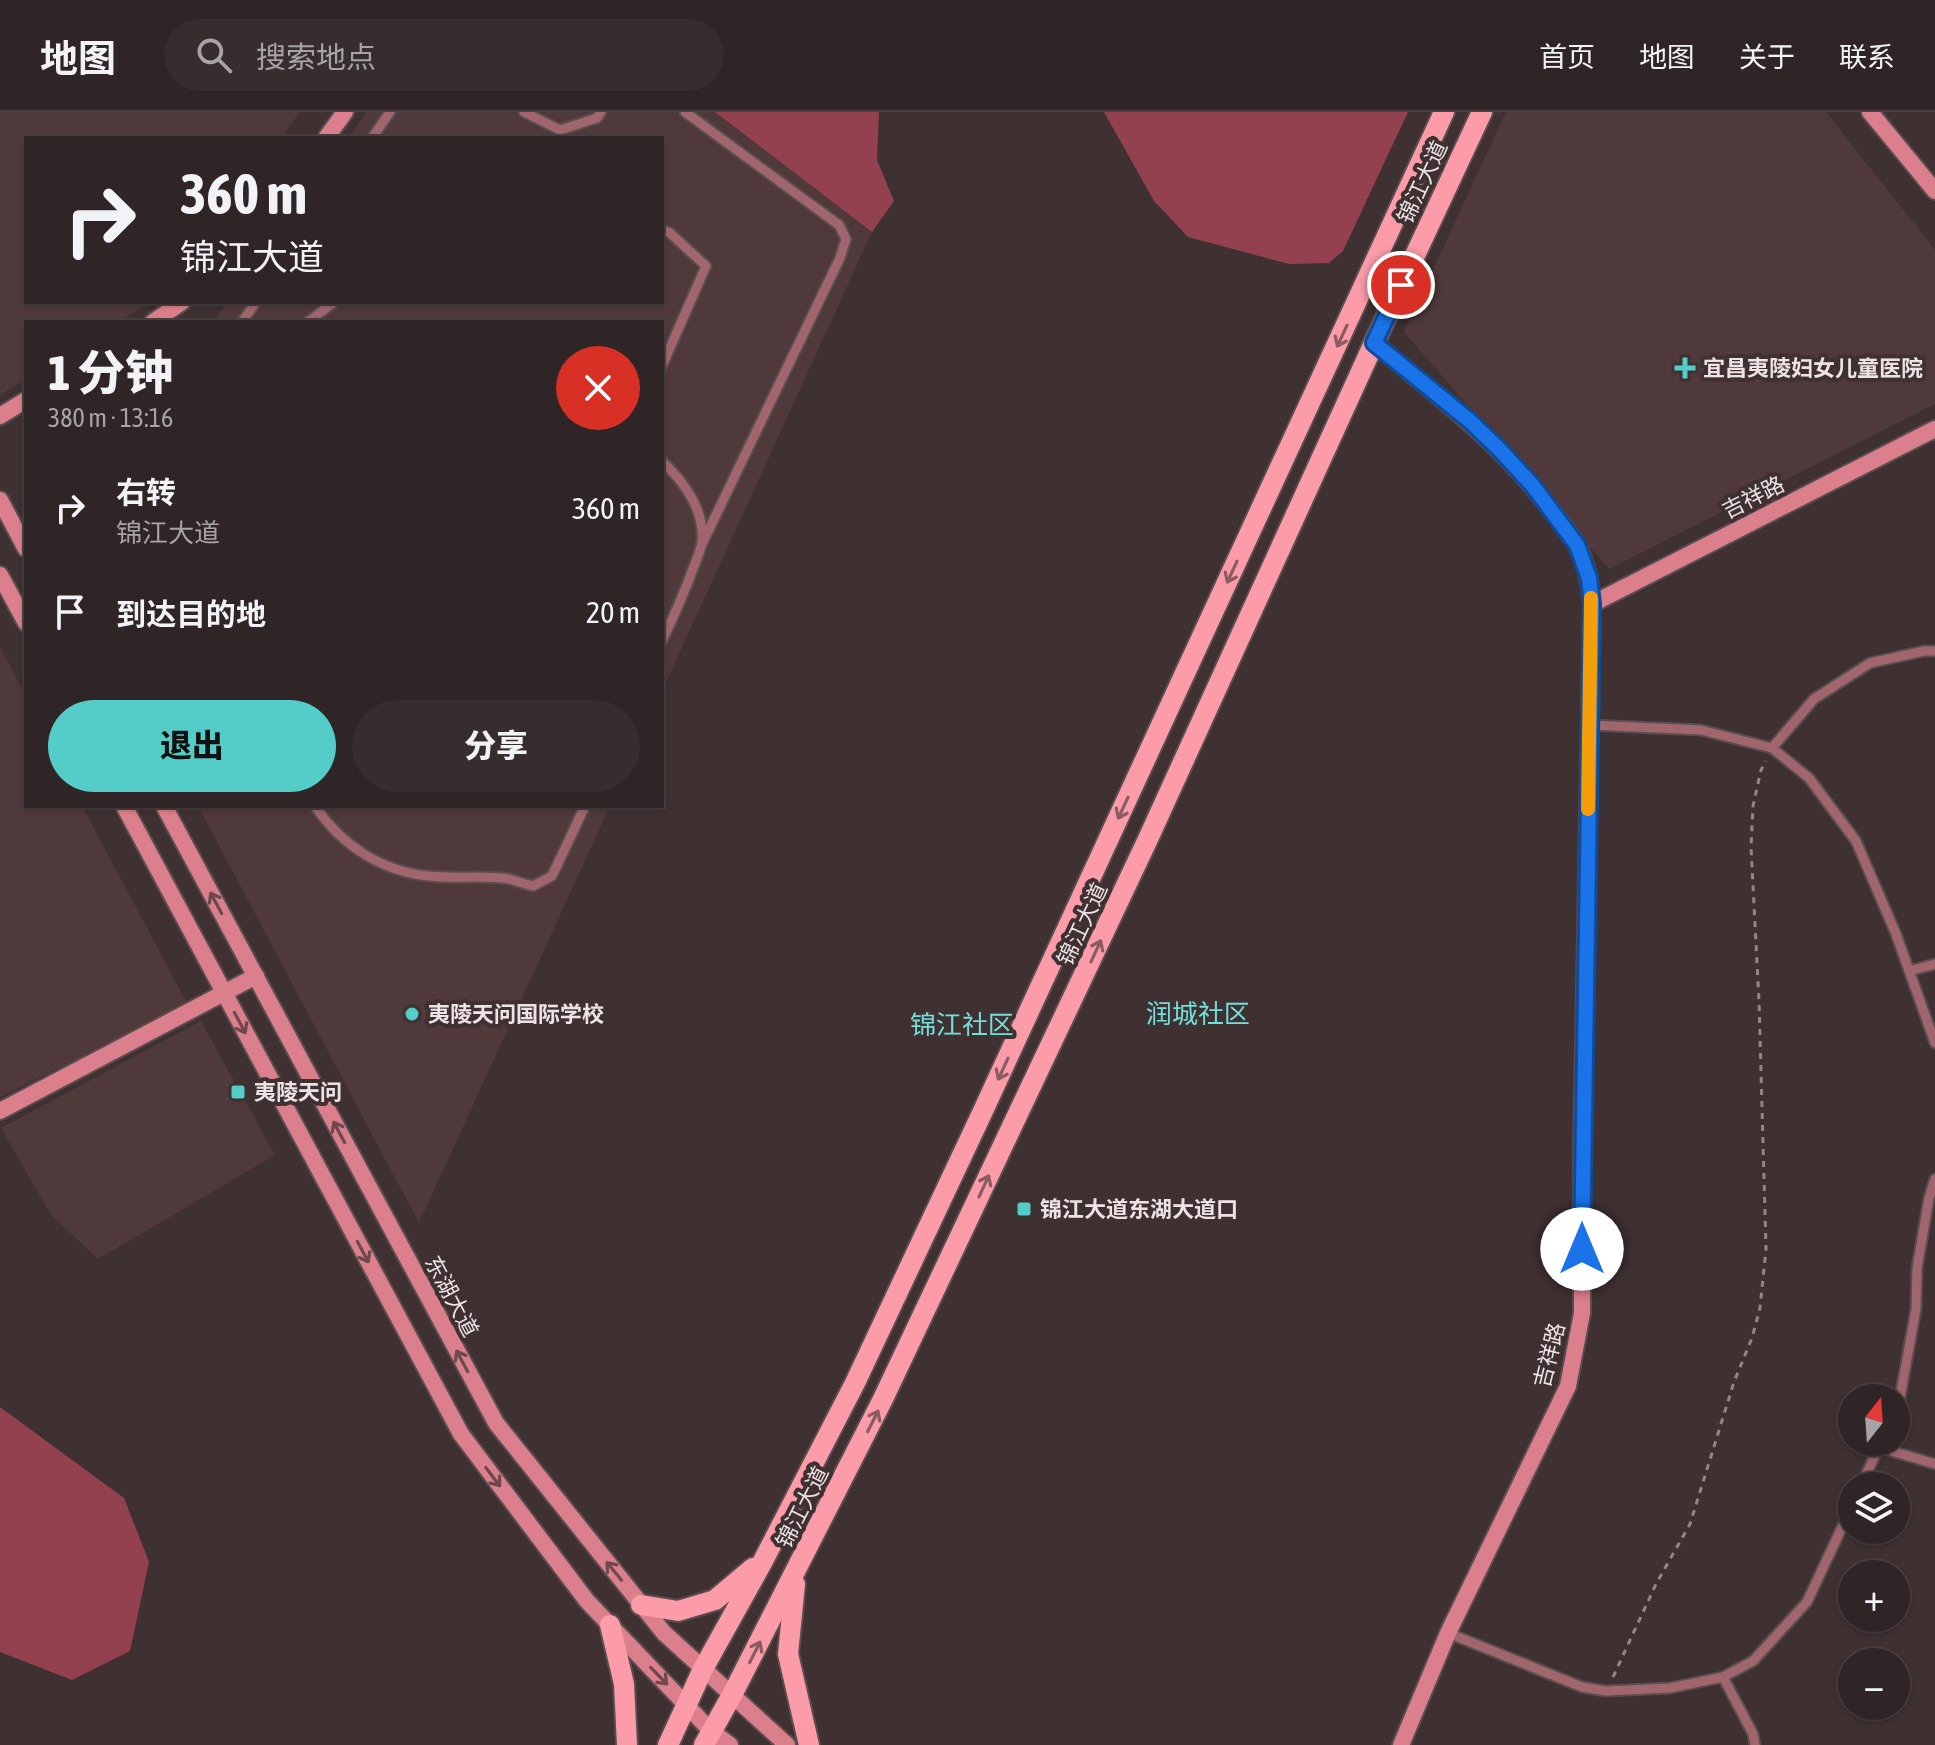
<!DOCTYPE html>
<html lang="zh">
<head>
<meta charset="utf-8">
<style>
  body { margin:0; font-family:"Asap Condensed","Noto Sans SC",sans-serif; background:#372c2e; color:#f1f3f6; height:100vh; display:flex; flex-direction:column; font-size:30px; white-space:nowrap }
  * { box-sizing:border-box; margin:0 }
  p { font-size:26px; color:#a7a4a7 }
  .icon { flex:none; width:44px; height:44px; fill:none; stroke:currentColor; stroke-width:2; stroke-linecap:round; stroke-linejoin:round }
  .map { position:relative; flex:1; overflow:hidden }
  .side { position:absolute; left:24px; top:208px; width:640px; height:488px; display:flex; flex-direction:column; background:#2f2426; border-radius:0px; box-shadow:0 2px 6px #0004,0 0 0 2px #4a4143 }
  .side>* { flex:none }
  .top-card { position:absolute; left:24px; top:24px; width:640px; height:168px; border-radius:0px; box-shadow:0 2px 6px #0004,0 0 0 2px #4a4143; background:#2f2426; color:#f1f3f6; overflow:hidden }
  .needle { width:52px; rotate:17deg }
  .buttons { position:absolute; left:1838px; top:1272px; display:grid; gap:16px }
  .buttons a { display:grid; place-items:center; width:72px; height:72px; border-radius:50%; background:#2f2426; box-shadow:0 2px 6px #0004,0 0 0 2px #4a4143; font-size:40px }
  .pin { position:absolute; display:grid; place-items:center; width:68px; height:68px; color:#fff; margin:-34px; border:4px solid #fff; border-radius:50%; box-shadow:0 2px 8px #0007 }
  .me { position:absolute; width:88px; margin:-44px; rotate:0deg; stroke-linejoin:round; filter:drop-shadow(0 0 6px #0008) }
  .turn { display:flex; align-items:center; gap:28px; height:168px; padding:0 24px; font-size:36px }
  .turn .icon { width:104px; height:104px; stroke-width:2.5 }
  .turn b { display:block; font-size:56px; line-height:68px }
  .round { display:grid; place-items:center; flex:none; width:84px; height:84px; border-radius:42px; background:#372c2e }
  .overview { display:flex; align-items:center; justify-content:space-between; height:136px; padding:0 24px }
  h1 { font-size:48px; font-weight:800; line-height:60px }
  .cta { display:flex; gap:16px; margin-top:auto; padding:16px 24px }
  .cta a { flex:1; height:92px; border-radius:48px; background:#54cdc8; color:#111; font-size:32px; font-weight:800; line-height:92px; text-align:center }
  .cta a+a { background:#372c2e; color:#f1f3f6 }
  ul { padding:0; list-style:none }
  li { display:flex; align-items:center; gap:24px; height:104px; padding:0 24px }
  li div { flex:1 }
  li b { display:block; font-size:30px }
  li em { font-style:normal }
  header { display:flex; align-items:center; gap:48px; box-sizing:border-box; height:112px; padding:0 40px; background:#2f2426; border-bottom:2px solid #4a4143 }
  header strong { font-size:38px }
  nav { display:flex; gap:44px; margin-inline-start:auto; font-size:28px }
  .search { width:560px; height:72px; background:#372c2e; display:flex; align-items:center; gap:20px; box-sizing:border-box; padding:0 28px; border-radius:44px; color:#a7a4a7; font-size:30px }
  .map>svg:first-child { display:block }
  .built { fill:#4f393b }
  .forest { fill:#93414f }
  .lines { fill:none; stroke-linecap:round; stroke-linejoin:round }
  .lane-casing { stroke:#5b4d4e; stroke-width:13 }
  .secondary-casing { stroke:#5b4d4e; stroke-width:20 }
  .primary-casing { stroke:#5b4d4e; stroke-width:24 }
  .path { stroke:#928687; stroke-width:3; stroke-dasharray:6 6; stroke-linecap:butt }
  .lane { stroke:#a0656d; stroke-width:9 }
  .secondary { stroke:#dc7f8c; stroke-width:16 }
  .primary { stroke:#fc9ca9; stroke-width:20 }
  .oneway { stroke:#8b5b62 }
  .oneway2 { stroke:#6e484d }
  .route-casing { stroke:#114b97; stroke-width:20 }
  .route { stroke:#1a73e8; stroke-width:14 }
  .slow { stroke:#f59e0b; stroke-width:14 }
  .poi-dot { fill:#54cdc8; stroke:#3f3032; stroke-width:3 }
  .labels { text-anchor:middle; stroke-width:8; stroke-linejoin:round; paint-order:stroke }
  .street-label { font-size:22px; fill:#ede3e4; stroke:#3f3032 }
  .poi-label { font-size:22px; font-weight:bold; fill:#ede3e4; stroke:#3f3032; text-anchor:start }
  .quarter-label { font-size:26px; fill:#73dfd9; stroke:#3f3032 }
</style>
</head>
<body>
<header>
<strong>地图</strong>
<div class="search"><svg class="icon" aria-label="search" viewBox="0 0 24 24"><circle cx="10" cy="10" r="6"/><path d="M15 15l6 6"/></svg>搜索地点</div>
<nav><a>首页</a><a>地图</a><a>关于</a><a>联系</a></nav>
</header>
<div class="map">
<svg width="1935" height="1633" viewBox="0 0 1935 1633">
  <rect width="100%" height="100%" fill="#3f3032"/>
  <!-- built -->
  <g class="built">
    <polygon points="0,0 300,0 281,26 26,26 26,190 150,190 118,210 26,210 26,267 0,283"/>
    <polygon points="367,0 715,0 872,120 662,579 662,210 213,210 228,190 662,190 662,26 348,26"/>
    <polygon points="1506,0 1826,0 1935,138 1935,292 1609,457 1404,220"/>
    <polygon points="0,534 26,585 26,694 82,694 188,893 0,985"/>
    <polygon points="198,694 610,694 419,1111"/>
    <polygon points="201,909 275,1043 98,1147 51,1103 1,1016"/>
  </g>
  <!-- forest -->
  <g class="forest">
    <polygon points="715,0 879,0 877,48 894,89 872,120"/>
    <polygon points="1104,0 1408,0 1343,139 1329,151 1289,152 1188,125 1154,89"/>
    <polygon points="0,1295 124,1386 149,1450 130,1539 72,1568 0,1540"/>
  </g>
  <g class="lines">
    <!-- lane casing -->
    <g class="lane-casing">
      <g id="lane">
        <polyline points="524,0 560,18 597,6 601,0"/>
        <polyline points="685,0 839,113 846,127 840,146 702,432"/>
        <polyline points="372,26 390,0"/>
        <polyline points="662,118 670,121 706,154 662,254"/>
        <polyline points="242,210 256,190"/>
        <polyline points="308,210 334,190"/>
        <path d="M 662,349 C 684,370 705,398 702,430 C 701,438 697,446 694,454 C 685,479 674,504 662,529"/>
        <polyline points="1590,613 1701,618 1772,636 1809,666 1856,729 1896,822 1935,931"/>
        <polyline points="1772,636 1814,587 1870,551 1924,539 1935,539"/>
        <path d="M 315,694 C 341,733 381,759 428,764 C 454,767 482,763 509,767 C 517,769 525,772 533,774 L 552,764 L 585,694"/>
        <polyline points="1909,859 1935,852"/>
        <polyline points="1896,1297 1899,1291 1916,1197 1917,1156 1929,1086 1935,1067"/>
        <polyline points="1878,1335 1935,1352"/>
        <polyline points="1861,1374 1881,1330"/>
        <polyline points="1448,1521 1582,1575 1606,1579 1670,1576 1723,1565 1753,1549 1807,1490 1852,1394"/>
        <polyline points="1723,1565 1753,1622 1755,1633"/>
      </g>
    </g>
    <!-- secondary casing -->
    <g class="secondary-casing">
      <g id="secondary">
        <polyline points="1870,0 1935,79"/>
        <polyline points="326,26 345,0"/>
        <polyline points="153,210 182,190"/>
        <path d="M 1374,231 C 1438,284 1501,331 1551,398 C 1560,410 1570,421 1577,433 C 1587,451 1590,472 1592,492 L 1582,1042 L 1582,1201 L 1568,1274 L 1448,1521 L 1401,1633"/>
        <polyline points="0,304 26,288"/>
        <polyline points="0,388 26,437"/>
        <polyline points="0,463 26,511"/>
        <polyline points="1592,492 1935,317"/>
        <polyline points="124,694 461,1322 587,1489 711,1619 730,1633"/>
        <polyline points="164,694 496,1311 664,1521 787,1633"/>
        <polyline points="0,999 256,864"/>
      </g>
    </g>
    <!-- primary casing -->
    <g class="primary-casing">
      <g id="primary">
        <polyline points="795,1472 788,1542 809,1633"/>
        <polyline points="641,1493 678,1499 715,1488 753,1456"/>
        <polyline points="610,1513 624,1572 627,1633"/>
        <polyline points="668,1633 703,1557 763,1449 855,1271 983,999 1444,0"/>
        <polyline points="704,1633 732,1583 883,1287 1148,727 1374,231 1482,0"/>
      </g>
    </g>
    <!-- path -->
    <polyline class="path" points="1613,1565 1656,1472 1690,1412 1734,1270 1752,1226 1760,1196 1766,1137 1759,889 1751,735 1753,694 1761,658 1766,649"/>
    <!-- lane -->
    <use href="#lane" class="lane"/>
    <!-- secondary -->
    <use href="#secondary" class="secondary"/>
    <!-- primary -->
    <use href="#primary" class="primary"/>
  </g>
  <!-- one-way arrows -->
  <defs><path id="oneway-shaft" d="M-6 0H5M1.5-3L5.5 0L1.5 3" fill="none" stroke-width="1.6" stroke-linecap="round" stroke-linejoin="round" transform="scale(2)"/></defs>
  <g class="oneway">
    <use href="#oneway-shaft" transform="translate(1342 224) rotate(115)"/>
    <use href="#oneway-shaft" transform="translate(1232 460) rotate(115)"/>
    <use href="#oneway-shaft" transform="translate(1123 696) rotate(115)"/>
    <use href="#oneway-shaft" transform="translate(1096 839) rotate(-65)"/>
    <use href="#oneway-shaft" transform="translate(1003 957) rotate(115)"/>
    <use href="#oneway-shaft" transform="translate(984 1074) rotate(-65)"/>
    <use href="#oneway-shaft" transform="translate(873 1309) rotate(-63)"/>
    <use href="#oneway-shaft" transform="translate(755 1540) rotate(-63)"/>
  </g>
  <g class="oneway2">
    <use href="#oneway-shaft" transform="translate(216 791) rotate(-118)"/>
    <use href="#oneway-shaft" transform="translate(240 911) rotate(62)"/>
    <use href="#oneway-shaft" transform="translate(339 1020) rotate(-118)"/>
    <use href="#oneway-shaft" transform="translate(363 1140) rotate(62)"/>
    <use href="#oneway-shaft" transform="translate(462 1249) rotate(-118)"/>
    <use href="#oneway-shaft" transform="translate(493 1365) rotate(53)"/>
    <use href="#oneway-shaft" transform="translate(614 1459) rotate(-129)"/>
    <use href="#oneway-shaft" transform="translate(659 1564) rotate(46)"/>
  </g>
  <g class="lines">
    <!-- route casing -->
    <g class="route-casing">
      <polyline id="route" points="1401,173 1374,231 1470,309 1500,338 1533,374 1577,433 1589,466 1592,492 1582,1137"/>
    </g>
    <!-- route -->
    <use href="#route" class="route"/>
    <!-- slow -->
    <polyline class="slow" points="1588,697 1591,486"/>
  </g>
  <!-- markers -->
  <g class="poi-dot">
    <path d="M1681 244h8v8h8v8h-8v8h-8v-8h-8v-8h8z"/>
    <circle cx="412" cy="902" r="8"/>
    <rect x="230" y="972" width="16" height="16" rx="4"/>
    <rect x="1016" y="1089" width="16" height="16" rx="4"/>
  </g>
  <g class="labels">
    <!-- street labels -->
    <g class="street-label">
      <text transform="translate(1422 70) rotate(-65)" y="8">锦江大道</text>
      <text transform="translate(1753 385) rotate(-27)" y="8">吉祥路</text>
      <text transform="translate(1082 812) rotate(-65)" y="8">锦江大道</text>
      <text transform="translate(452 1184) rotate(62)" y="8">东湖大道</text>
      <text transform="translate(1549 1243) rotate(-76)" y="8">吉祥路</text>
      <text transform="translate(802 1395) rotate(-63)" y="8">锦江大道</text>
    </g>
    <!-- poi labels -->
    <g class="poi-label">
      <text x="1703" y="264">宜昌夷陵妇女儿童医院</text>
      <text x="428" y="910">夷陵天问国际学校</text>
      <text x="254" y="988">夷陵天问</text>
      <text x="1040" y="1105">锦江大道东湖大道口</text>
    </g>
    <!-- quarter labels -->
    <g class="quarter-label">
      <text x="1198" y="911">润城社区</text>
      <text x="962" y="922">锦江社区</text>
    </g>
  </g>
</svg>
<div class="buttons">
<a><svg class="needle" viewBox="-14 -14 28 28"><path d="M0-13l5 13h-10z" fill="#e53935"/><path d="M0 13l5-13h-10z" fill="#a7a4a7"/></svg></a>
<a><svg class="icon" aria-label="layers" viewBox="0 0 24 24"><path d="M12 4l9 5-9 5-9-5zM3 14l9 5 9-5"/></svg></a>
<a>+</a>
<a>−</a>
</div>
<div class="pin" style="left:1401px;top:173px;background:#d93025"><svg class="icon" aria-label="arrive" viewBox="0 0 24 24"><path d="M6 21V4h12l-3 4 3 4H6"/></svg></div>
<svg class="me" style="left:1582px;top:1137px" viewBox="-20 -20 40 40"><circle r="19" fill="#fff"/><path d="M0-13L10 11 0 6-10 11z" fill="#1a73e8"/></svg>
<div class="top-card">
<div class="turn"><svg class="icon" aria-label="right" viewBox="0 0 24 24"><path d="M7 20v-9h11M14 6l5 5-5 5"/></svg><div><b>360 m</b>锦江大道</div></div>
</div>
<section class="side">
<div class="overview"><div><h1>1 分钟</h1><p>380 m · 13:16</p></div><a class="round" style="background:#d93025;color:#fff"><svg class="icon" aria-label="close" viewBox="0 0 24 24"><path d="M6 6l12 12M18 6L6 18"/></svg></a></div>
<ul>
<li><svg class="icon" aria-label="right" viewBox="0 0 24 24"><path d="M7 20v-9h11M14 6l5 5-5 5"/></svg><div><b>右转</b><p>锦江大道</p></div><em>360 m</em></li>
<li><svg class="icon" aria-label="arrive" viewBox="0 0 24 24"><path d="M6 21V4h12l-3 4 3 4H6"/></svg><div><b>到达目的地</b></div><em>20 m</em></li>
</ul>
<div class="cta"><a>退出</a><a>分享</a></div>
</section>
</div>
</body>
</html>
